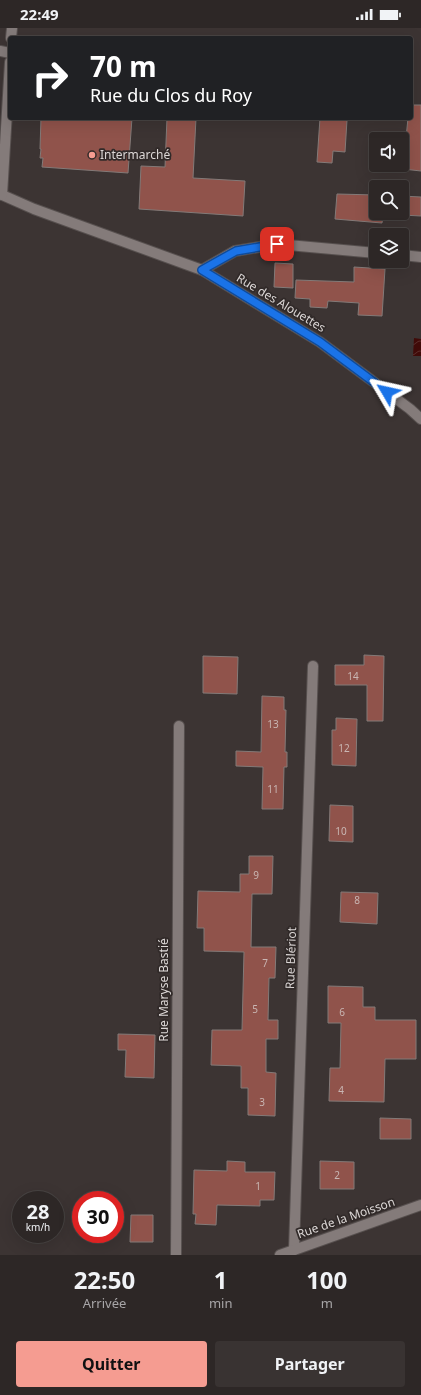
<!DOCTYPE html>
<html lang="fr">
<head>
<meta charset="utf-8">
<style>
  body { margin:0; font-family:"Noto Sans",sans-serif; background:#393332; color:#f1f3f6; height:100vh; display:flex; flex-direction:column; font-size:15px; white-space:nowrap }
  * { box-sizing:border-box; margin:0 }
  p { font-size:13px; color:#a7a5a7 }
  .icon { flex:none; width:22px; height:22px; fill:none; stroke:currentColor; stroke-width:2; stroke-linecap:round; stroke-linejoin:round }
  .map { position:relative; height:1227px; overflow:hidden }
  .panel { display:flex; flex-direction:column; background:#2d2726; flex:1 }
  .panel>* { flex:none }
  .top-card { position:absolute; left:8px; top:8px; width:405px; height:84px; border-radius:4px; box-shadow:0 4px 16px #0002,0 0 0 1px #484443; background:#202124; color:#fff; overflow:hidden }
  .controls { position:absolute; left:369px; top:104px; display:grid; gap:8px }
  .controls a { display:grid; place-items:center; width:40px; height:40px; border-radius:4px; background:#2d2726; box-shadow:0 4px 16px #0002,0 0 0 1px #484443; font-size:20px }
  .speed { position:absolute; left:12px; top:1163px; display:flex; gap:8px; font-size:20px; font-weight:700; text-align:center }
  .speed>* { display:grid; place-content:center; width:52px; height:52px; border-radius:50%; background:#2d2726; box-shadow:0 4px 16px #0002,0 0 0 1px #484443; line-height:1 }
  .speed small { font-size:10px; font-weight:400 }
  .speed .limit { border:6px solid #d22; background:#fff; color:#111 }
  .pin { position:absolute; display:grid; place-items:center; width:34px; height:34px; color:#fff; margin:-17px; border-radius:8px; box-shadow:0 2px 6px #0006 }
  .me { position:absolute; width:44px; margin:-22px; rotate:306deg; stroke-linejoin:round; filter:drop-shadow(0 0 3px #0008) }
  .turn { display:flex; align-items:center; gap:14px; height:84px; padding:0 16px; font-size:18px }
  .turn .icon { width:52px; height:52px; stroke-width:2.5 }
  .turn b { display:block; font-size:28px; line-height:34px }
  .eta { display:flex; justify-content:space-evenly; align-items:center; height:68px; text-align:center }
  .eta b { font-size:24px; font-weight:700; line-height:28px }
  .button { display:flex; gap:8px; margin-top:auto; padding:8px 16px }
  .button a { flex:1; height:46px; border-radius:4px; background:#f59c91; color:#111; font-size:16px; font-weight:700; line-height:46px; text-align:center }
  .button a+a { background:#393332; color:#f1f3f6 }
  .status { display:flex; justify-content:space-between; align-items:center; height:28px; padding:0 20px; background:#2d2726; direction:ltr }
  .status svg { height:11px; fill:currentColor }
  .map>svg:first-child { display:block }
  .water { fill:url(#water-waves) }
  .building { fill:#90534b; stroke:#837a78 }
  .lines { fill:none; stroke-linecap:round; stroke-linejoin:round }
  .minor-casing { stroke:#57504f; stroke-width:12 }
  .minor { stroke:#847b7a; stroke-width:10 }
  .route-casing { stroke:#114b97; stroke-width:10 }
  .route { stroke:#1a73e8; stroke-width:7 }
  .poi-dot { fill:#f59c91; stroke:#312a29; stroke-width:1.5 }
  .labels { text-anchor:middle; stroke-width:3.5; stroke-linejoin:round; paint-order:stroke }
  .number-label { font-size:10px; fill:#c9b6b3 }
  .poi-label { font-size:12px; fill:#dcd7d6; stroke:#312a29; text-anchor:start }
  .street-label { font-size:12px; fill:#dcd7d6; stroke:#312a29 }
</style>
</head>
<body>
<div class="status"><b>22:49</b><svg viewBox="0 0 49 12"><path d="M0 12V9h3v3zM5 12V6h3v6zM10 12V3h3v9zM15 12V0h3v12zM26 1h20v11H26zM47 4h2v5h-2z"/></svg></div>
<div class="map">
<svg width="421" height="1227" viewBox="0 0 421 1227">
  <defs>
    <pattern id="water-waves" width="16" height="10" patternUnits="userSpaceOnUse"><rect width="16" height="10" fill="#400a08"/><path d="M0 5q4-4 8 0t8 0" fill="none" stroke="#5b2d2b"/></pattern>
  </defs>
  <rect width="100%" height="100%" fill="#3c3433"/>
  <!-- water -->
  <polygon class="water" points="414,310 421,311 421,328 413,328"/>
  <!-- building -->
  <g class="building">
    <polygon points="411,77 421,77 421,143 403,141 408,90 411,90"/>
    <polygon points="41,90 132,90 128,145 42,139 43,130 40,130 41,121 40,121"/>
    <polygon points="167,90 196,90 193,150 245,153 243,188 139,181 141,138 165,139"/>
    <polygon points="320,90 337,90 347,92 345,124 333,123 332,135 317,134"/>
    <polygon points="337,166 376,167 376,185 402,185 402,168 421,169 421,188 383,186 382,195 335,191"/>
    <polygon points="275,235 293,236 293,260 274,259"/>
    <polygon points="354,239 385,241 382,288 358,287 359,275 328,273 327,280 310,279 310,271 295,270 296,252 354,254"/>
    <polygon points="364,627 384,628 383,693 367,693 367,657 335,657 335,637 364,637"/>
    <polygon points="203,628 238,629 237,666 203,665"/>
    <polygon points="262,668 284,669 284,682 286,682 285,724 287,724 287,739 284,739 283,781 262,781 263,739 236,738 236,723 261,724"/>
    <polygon points="336,690 357,691 356,738 332,737 332,702 336,702"/>
    <polygon points="330,777 353,778 353,814 329,813"/>
    <polygon points="249,828 273,828 272,866 252,866 251,919 276,919 275,950 269,950 268,992 278,992 278,1011 266,1011 266,1044 276,1045 275,1088 248,1087 248,1060 241,1060 241,1038 211,1037 212,1002 242,1002 244,924 204,923 204,900 197,900 198,863 240,864 240,846 249,846"/>
    <polygon points="341,864 378,865 377,896 340,894"/>
    <polygon points="328,958 363,959 363,979 375,979 375,992 416,992 416,1031 385,1031 384,1074 329,1073 330,1040 340,1040 341,995 328,995"/>
    <polygon points="118,1006 155,1007 154,1050 125,1049 126,1022 118,1022"/>
    <polygon points="380,1090 411,1091 411,1111 380,1111"/>
    <polygon points="227,1133 245,1134 245,1144 275,1144 274,1172 260,1172 260,1178 217,1177 216,1197 195,1196 196,1186 193,1186 194,1142 227,1143"/>
    <polygon points="320,1133 354,1134 354,1161 320,1161"/>
    <polygon points="131,1187 153,1187 153,1214 130,1214"/>
  </g>
  <g class="lines">
    <!-- minor casing -->
    <g class="minor-casing">
      <g id="minor">
        <polyline points="11,10 12,0"/>
        <polyline points="0,23 10,25"/>
        <polyline points="0,166 34,181 202,242 320,314 410,381 421,391"/>
        <polyline points="2,167 10,34"/>
        <polyline points="402,227 421,229"/>
        <polyline points="202,242 235,223 277,216 376,225"/>
        <polyline points="294,1222 313,638"/>
        <polyline points="176,1227 179,698"/>
        <polyline points="280,1227 421,1177"/>
      </g>
    </g>
    <!-- minor -->
    <use href="#minor" class="minor"/>
  </g>
  <g class="lines">
    <!-- route casing -->
    <g class="route-casing">
      <polyline id="route" points="277,216 236,223 202,242 320,314 387,364"/>
    </g>
    <!-- route -->
    <use href="#route" class="route"/>
  </g>
  <!-- markers -->
  <circle class="poi-dot" cx="92" cy="127" r="4"/>
  <g class="labels">
    <!-- number labels -->
    <g class="number-label">
      <text x="353" y="652">14</text>
      <text x="273" y="700">13</text>
      <text x="344" y="724">12</text>
      <text x="273" y="765">11</text>
      <text x="341" y="807">10</text>
      <text x="256" y="851">9</text>
      <text x="357" y="876">8</text>
      <text x="265" y="939">7</text>
      <text x="255" y="985">5</text>
      <text x="342" y="988">6</text>
      <text x="341" y="1066">4</text>
      <text x="262" y="1078">3</text>
      <text x="337" y="1151">2</text>
      <text x="258" y="1162">1</text>
    </g>
    <!-- poi labels -->
    <g class="poi-label">
      <text x="100" y="131">Intermarché</text>
    </g>
    <!-- street labels -->
    <g class="street-label">
      <text transform="translate(281 275) rotate(31)" y="4">Rue des Alouettes</text>
      <text transform="translate(291 930) rotate(-88)" y="4">Rue Blériot</text>
      <text transform="translate(164 962) rotate(-90)" y="4">Rue Maryse Bastié</text>
      <text transform="translate(346 1190) rotate(-19)" y="4">Rue de la Moisson</text>
    </g>
  </g>
</svg>
<div class="controls">
<a><svg class="icon" aria-label="sound" viewBox="0 0 24 24"><path d="M4 9h4l5-4v14l-5-4H4zM17 9q2 3 0 6"/></svg></a>
<a><svg class="icon" aria-label="search" viewBox="0 0 24 24"><circle cx="10" cy="10" r="6"/><path d="M15 15l6 6"/></svg></a>
<a><svg class="icon" aria-label="layers" viewBox="0 0 24 24"><path d="M12 4l9 5-9 5-9-5zM3 14l9 5 9-5"/></svg></a>
</div>
<div class="speed"><div>28<small>km/h</small></div><div class="limit">30</div></div>
<div class="pin" style="left:277px;top:216px;background:#d93025"><svg class="icon" aria-label="arrive" viewBox="0 0 24 24"><path d="M6 21V4h12l-3 4 3 4H6"/></svg></div>
<svg class="me" style="left:387px;top:364px" viewBox="-20 -20 40 40"><path d="M0-17L14 15 0 8-14 15z" fill="#1a73e8" stroke="#fff" stroke-width="4"/></svg>
<div class="top-card">
<div class="turn"><svg class="icon" aria-label="right" viewBox="0 0 24 24"><path d="M7 20v-9h11M14 6l5 5-5 5"/></svg><div><b>70 m</b>Rue du Clos du Roy</div></div>
</div>
</div>
<section class="panel">
<div class="eta">
<div><b>22:50</b><p>Arrivée</p></div>
<div><b>1</b><p>min</p></div>
<div><b>100</b><p>m</p></div>
</div>
<div class="button"><a>Quitter</a><a>Partager</a></div>
</section>
</body>
</html>
